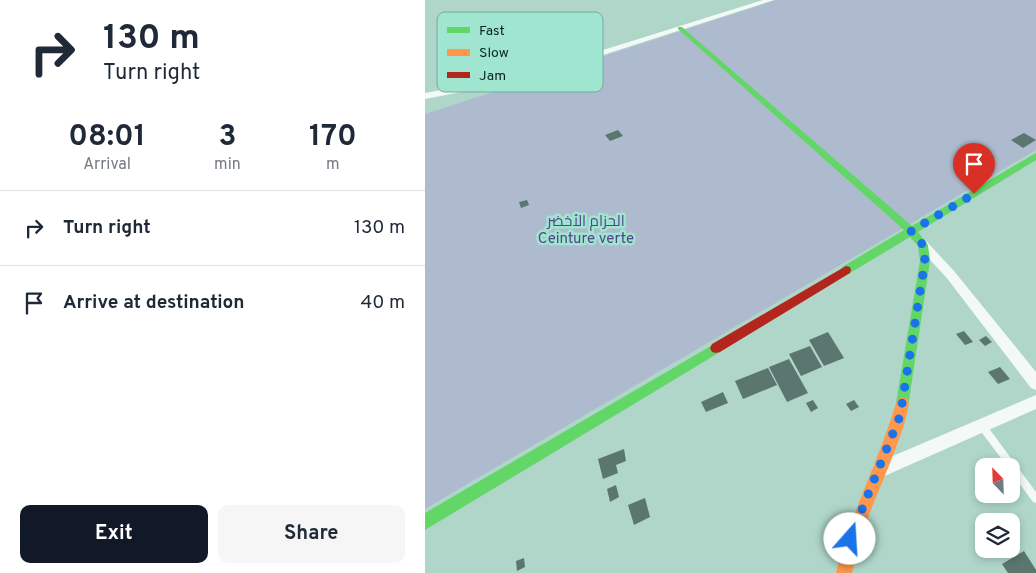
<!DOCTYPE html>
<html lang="en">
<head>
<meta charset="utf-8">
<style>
  body { margin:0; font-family:Overpass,Cairo,sans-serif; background:#f6f6f7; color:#1f2937; height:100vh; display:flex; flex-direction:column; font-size:19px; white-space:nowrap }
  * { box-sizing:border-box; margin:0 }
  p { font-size:16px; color:#747a83 }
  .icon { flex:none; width:28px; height:28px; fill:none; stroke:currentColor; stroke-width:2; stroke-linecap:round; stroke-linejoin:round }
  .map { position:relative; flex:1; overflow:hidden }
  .side { display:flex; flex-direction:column; background:#fff; width:425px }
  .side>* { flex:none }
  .banner { background:#fff; color:#1f2937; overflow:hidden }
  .needle { width:32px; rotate:337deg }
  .buttons { position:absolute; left:550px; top:458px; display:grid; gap:10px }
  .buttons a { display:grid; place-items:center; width:45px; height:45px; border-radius:10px; background:#fff; box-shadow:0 2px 8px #0003; font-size:25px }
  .pin { position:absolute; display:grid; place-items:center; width:42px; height:42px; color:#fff; margin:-51px -21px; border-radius:50% 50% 50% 0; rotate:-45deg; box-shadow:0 0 5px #0007 }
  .pin .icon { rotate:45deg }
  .me { position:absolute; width:55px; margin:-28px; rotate:19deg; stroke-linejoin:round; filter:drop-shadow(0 0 4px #0008) }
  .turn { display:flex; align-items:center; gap:18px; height:105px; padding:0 20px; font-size:22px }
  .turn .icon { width:65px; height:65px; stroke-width:2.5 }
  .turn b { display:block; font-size:35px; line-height:42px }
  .eta { display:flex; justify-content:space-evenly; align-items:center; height:85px; text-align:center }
  .eta b { font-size:30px; font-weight:700; line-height:35px }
  .action { display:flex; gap:10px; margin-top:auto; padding:10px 20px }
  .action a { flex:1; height:58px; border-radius:10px; background:#111827; color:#fff; font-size:20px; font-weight:700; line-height:58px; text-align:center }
  .action a+a { background:#f6f6f7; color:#1f2937 }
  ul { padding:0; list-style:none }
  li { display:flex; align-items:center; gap:15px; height:75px; padding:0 20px; border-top:1px solid #e0e1e3 }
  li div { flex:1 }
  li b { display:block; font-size:19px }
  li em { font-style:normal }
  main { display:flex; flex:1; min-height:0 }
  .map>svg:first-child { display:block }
  .green { fill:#aebbce }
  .building { fill:#5b766e }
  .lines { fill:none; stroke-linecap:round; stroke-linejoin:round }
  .lane { fill:#f3f9f7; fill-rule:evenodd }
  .street { fill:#f3f9f7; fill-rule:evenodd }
  .fast { fill:#63d668; fill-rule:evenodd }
  .slow { fill:#ff974d; fill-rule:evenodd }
  .jam { fill:#b3261e; fill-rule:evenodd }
  .route { stroke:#1a73e8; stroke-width:9; stroke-dasharray:0 16.2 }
  .labels { text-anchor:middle; stroke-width:5; stroke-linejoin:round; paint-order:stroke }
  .park-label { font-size:15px; fill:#56438d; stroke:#a0e5cf }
  .key { fill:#a0e5cf; stroke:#72ab9a; stroke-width:1 }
  .key-label { font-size:14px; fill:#08251e }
</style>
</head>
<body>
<main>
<section class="side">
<div class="banner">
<div class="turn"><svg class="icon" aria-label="right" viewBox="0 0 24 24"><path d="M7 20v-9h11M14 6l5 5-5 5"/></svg><div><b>130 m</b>Turn right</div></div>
</div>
<div class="eta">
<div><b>08:01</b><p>Arrival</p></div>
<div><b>3</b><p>min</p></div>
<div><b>170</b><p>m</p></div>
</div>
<ul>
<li><svg class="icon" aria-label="right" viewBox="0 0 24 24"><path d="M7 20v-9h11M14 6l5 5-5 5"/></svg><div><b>Turn right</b></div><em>130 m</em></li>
<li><svg class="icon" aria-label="arrive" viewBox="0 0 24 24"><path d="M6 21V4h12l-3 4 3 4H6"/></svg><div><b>Arrive at destination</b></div><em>40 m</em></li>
</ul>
<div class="action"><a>Exit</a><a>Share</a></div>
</section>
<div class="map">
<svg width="611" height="573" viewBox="0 0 611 573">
  <rect width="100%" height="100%" fill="#afd6c9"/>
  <!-- green -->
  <polygon class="green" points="351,0 611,0 611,150 0,509 0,114"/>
  <!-- building -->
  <g class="building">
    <polygon points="193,130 198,136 185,141 180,135"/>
    <polygon points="599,133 611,140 598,148 586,140"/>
    <polygon points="102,200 104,205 96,208 94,202"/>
    <polygon points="539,331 548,342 540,345 531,334"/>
    <polygon points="403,332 419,358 399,366 384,340"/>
    <polygon points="561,336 567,342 560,346 554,340"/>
    <polygon points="385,346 397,367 376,376 364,354"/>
    <polygon points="364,359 383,393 362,402 344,367"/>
    <polygon points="575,367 585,379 573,384 563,372"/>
    <polygon points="343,368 352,385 318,399 310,381"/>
    <polygon points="298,392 303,403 281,412 276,402"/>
    <polygon points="388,400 393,408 386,412 381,403"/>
    <polygon points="429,400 434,407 426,411 421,404"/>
    <polygon points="199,449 201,461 191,465 193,473 178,479 173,459"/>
    <polygon points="191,485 194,497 185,502 182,489"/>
    <polygon points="220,498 225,517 209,525 203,505"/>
    <polygon points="599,551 611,570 611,573 583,573 577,564"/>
    <polygon points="99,558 100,567 92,571 91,561"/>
  </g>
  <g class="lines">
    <!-- lane -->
    <polygon class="lane" points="557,422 560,423 611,492 611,503 608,502 586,472 586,466 582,466 554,429 553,426 554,423"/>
    <!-- street -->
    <g class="street">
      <polygon points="338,0 349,0 100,80 0,99 0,93 95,76"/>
      <polygon points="498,240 502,242 529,271 611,372 611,390 606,388 521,277 494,248 492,245 494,242"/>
      <polygon points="611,395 611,409 455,478 449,476 447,470 449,464"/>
    </g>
    <!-- fast -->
    <g class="fast">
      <polygon points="253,27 257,27 487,226 611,153 611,160 493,232 503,245 505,261 483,407 478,409 473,407 471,403 495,261 493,246 485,237 425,273 417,273 416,270 417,267 479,230 253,29"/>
      <polygon points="291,343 295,344 297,348 295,352 0,530 0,513"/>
    </g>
    <!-- slow -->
    <path class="slow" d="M 478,397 L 483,399 C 489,413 446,507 439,528 C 434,543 430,558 427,573 L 411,573 C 425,514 454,461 471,403 L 473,399 Z"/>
    <!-- jam -->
    <polygon class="jam" points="421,266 425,267 426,270 425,273 295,352 291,353 287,352 285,348 287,344"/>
  </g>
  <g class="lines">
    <!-- route -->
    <polyline class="route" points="425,539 475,416 500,261 498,245 486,231 549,194"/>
  </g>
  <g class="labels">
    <!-- park labels -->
    <g class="park-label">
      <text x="161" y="226">الحزام الأخضر<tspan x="161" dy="17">Ceinture verte</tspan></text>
    </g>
  </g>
  <!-- legend -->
  <rect x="12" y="12" width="166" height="80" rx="8" class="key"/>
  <rect x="22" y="27" width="23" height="6" fill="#63d668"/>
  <rect x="22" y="49" width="23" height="7" fill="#ff974d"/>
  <rect x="22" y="72" width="23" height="6" fill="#b3261e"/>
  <g class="key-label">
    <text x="54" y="35">Fast</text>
    <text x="54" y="57">Slow</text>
    <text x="54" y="80">Jam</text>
  </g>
</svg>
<div class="buttons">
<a><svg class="needle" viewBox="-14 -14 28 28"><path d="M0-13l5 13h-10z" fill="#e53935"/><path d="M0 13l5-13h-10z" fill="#747a83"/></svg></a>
<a><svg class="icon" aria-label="layers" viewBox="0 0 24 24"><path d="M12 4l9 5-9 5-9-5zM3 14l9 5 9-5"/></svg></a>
</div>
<div class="pin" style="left:549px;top:194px;background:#d93025"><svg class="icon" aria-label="arrive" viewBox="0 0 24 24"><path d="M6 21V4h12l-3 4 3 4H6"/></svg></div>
<svg class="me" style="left:425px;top:539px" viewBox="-20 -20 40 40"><circle r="19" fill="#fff"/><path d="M0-13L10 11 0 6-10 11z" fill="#1a73e8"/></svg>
</div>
</main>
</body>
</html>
